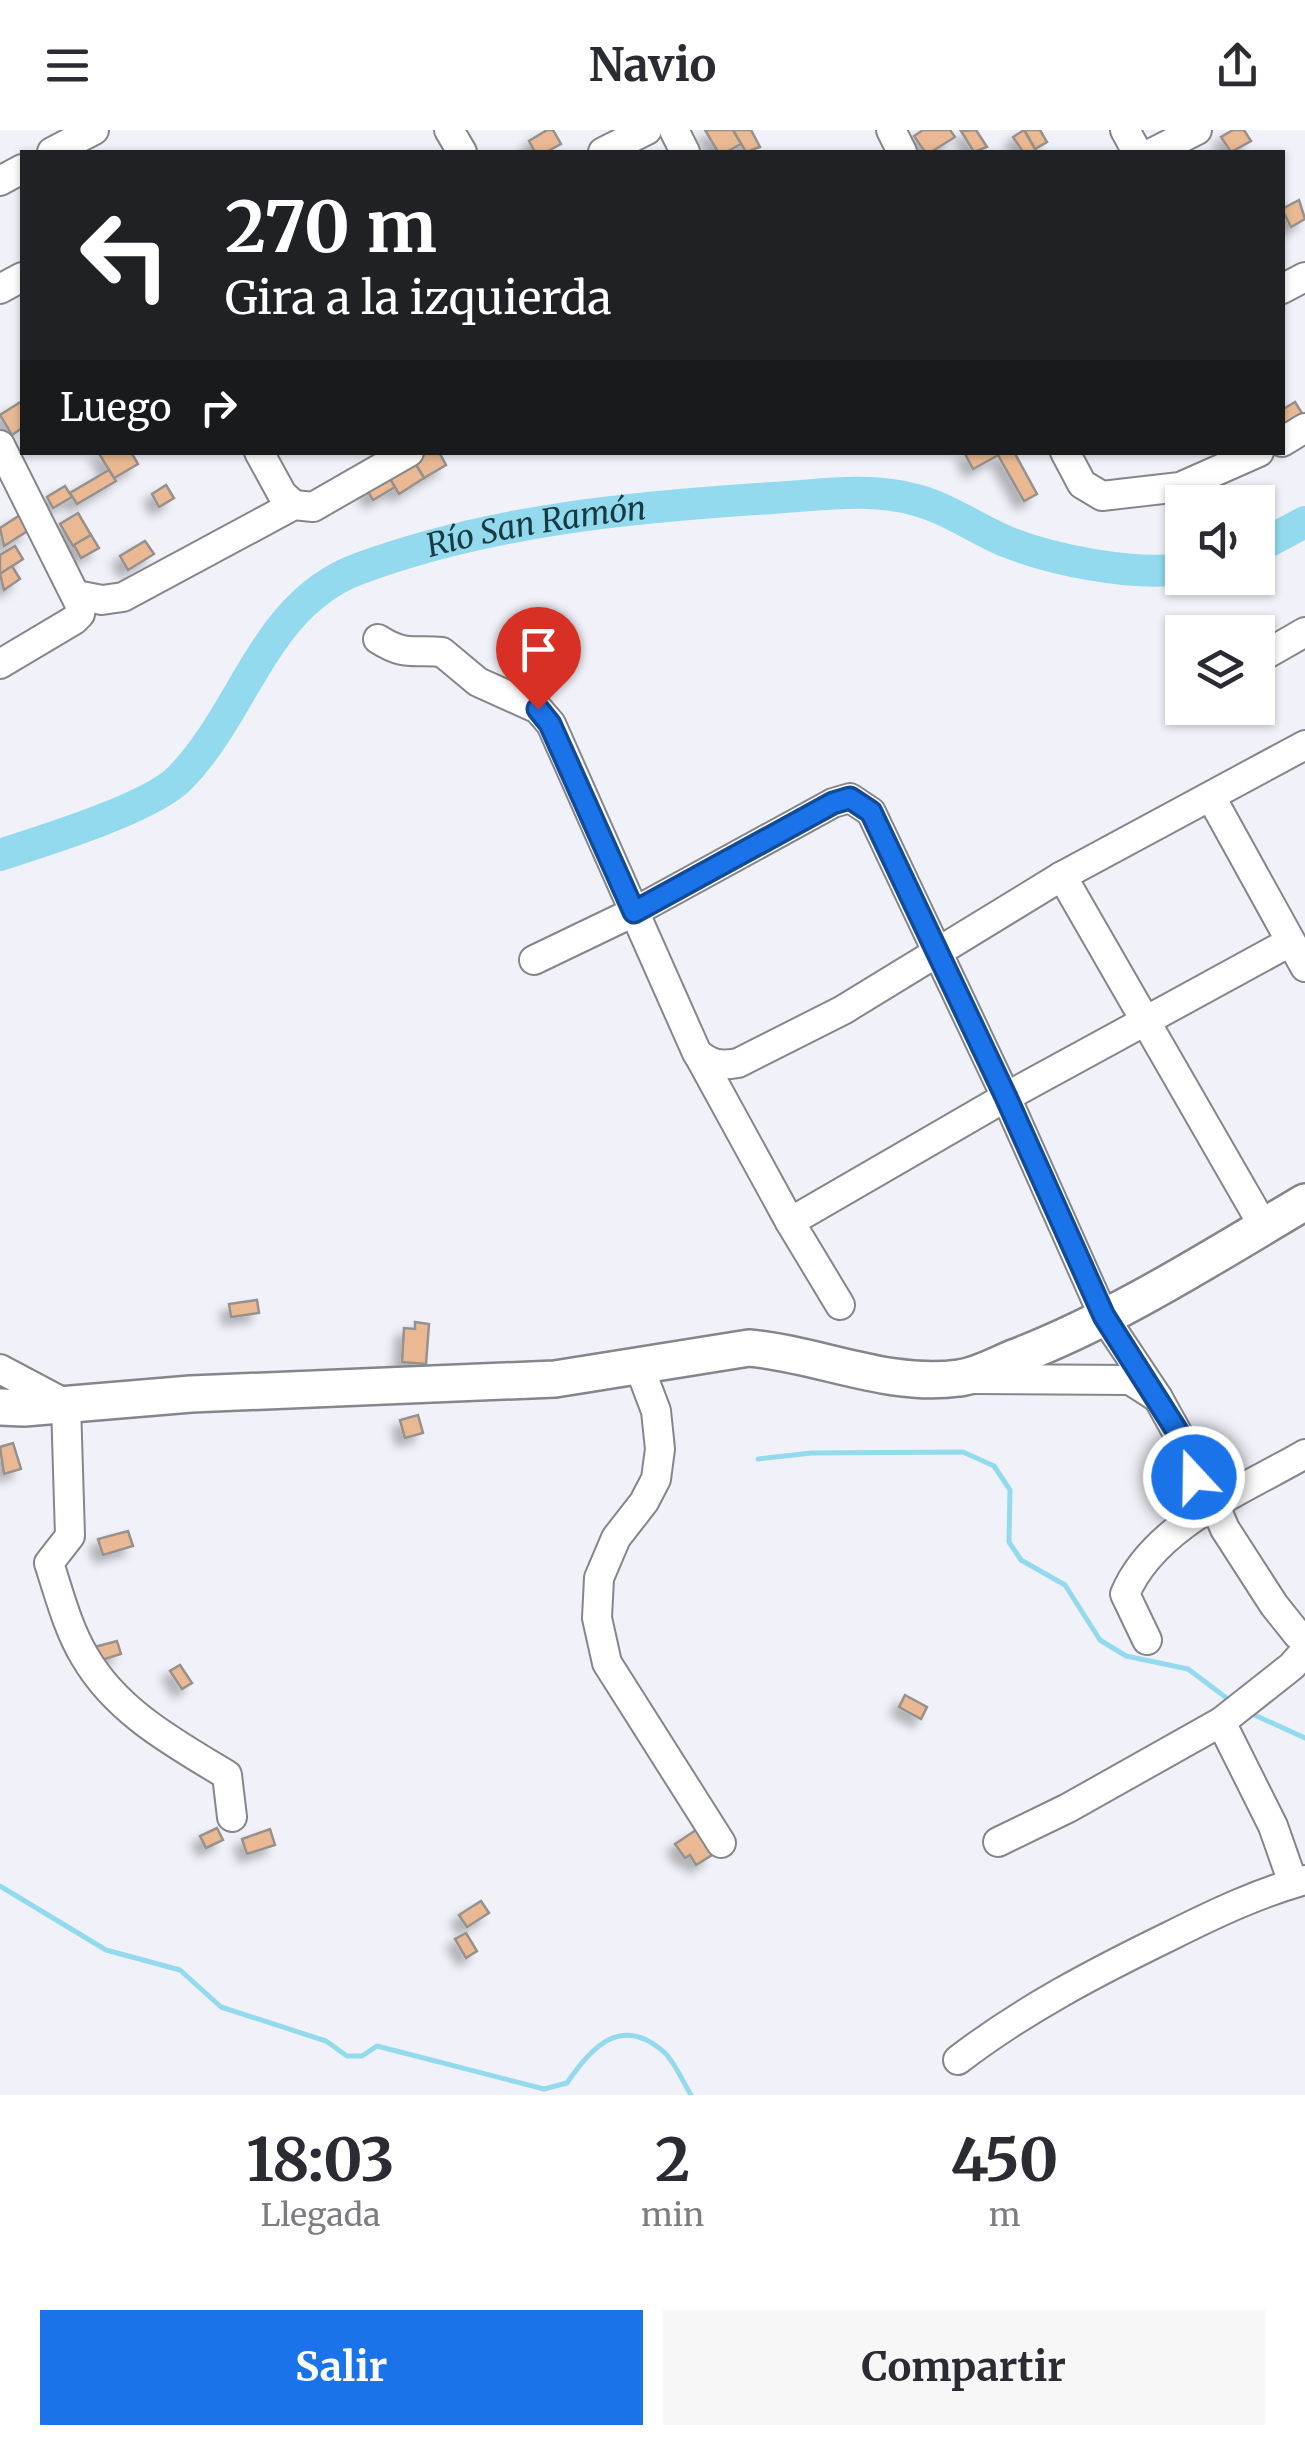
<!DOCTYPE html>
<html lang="es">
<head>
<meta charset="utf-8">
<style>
  body { margin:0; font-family:Merriweather,serif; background:#f7f7f7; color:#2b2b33; height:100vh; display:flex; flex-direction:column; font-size:38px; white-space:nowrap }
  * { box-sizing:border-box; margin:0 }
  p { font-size:32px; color:#7c7c81 }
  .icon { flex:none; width:55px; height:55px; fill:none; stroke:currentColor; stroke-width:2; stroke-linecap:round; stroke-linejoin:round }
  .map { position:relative; height:1965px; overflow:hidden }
  .drawer { display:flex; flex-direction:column; background:#fff; flex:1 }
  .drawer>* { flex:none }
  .top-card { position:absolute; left:20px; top:20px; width:1265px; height:305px; border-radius:0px; box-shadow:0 2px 8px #0004; background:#202124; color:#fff; overflow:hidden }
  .tools { position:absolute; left:1165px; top:355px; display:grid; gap:20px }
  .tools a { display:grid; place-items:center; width:110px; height:110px; border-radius:0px; background:#fff; box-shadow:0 2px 8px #0004; font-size:50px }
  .pin { position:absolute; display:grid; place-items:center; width:85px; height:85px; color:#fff; margin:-102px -42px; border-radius:50% 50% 50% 0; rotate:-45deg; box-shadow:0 0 10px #0007 }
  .pin .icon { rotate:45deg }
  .me { position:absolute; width:110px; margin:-55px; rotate:339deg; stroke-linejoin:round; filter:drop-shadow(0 0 8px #0008) }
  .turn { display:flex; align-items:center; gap:35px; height:210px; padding:0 40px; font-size:45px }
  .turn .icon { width:130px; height:130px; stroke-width:2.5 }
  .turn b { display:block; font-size:70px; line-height:85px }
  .then { display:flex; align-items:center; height:95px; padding:0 40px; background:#0003; gap:20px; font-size:38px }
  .eta { display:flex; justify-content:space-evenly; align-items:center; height:170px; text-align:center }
  .eta b { font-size:60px; font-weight:700; line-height:70px }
  .cta { display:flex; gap:20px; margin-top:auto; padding:20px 40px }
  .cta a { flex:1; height:115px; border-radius:0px; background:#1a73e8; color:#fff; font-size:40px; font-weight:700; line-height:115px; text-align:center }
  .cta a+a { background:#f7f7f7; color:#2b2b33 }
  header { display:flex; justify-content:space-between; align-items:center; height:130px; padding:0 40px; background:#fff; font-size:45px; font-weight:700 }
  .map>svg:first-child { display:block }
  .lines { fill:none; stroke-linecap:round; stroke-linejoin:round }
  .stream { stroke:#93daee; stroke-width:5 }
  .river { stroke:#93daee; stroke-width:32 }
  .building { fill:#eab993; stroke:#97918d; stroke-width:2.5; filter:url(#shadow) }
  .minor-casing { stroke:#85868c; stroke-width:32 }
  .major-casing { stroke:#85868c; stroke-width:40 }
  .minor { stroke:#fff; stroke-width:28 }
  .major { stroke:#fff; stroke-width:35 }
  .route-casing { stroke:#114b97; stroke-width:25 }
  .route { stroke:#1a73e8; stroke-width:18 }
  .labels { text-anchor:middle; stroke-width:9; stroke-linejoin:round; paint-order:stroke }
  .water-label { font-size:32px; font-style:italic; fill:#183a43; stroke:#fff }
</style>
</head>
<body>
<header><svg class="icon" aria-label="menu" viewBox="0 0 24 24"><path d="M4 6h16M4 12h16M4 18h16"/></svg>Navio<svg class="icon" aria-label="share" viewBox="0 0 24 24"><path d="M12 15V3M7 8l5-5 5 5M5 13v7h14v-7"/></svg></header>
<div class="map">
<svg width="1305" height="1965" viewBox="0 0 1305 1965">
  <defs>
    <filter id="shadow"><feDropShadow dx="-8" dy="8" stdDeviation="5" flood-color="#0004"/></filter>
  </defs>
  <rect width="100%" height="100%" fill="#f1f2f9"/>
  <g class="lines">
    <!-- stream -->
    <g class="stream">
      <polyline points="758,1329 811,1323 963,1322 994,1336 1010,1360 1009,1412 1021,1430 1065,1455 1100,1510 1126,1526 1188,1539 1232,1572"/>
      <polyline points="1250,1583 1305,1608"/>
      <path d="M 0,1756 L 106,1820 L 180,1840 L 221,1877 L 326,1911 L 347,1926 L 362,1926 L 377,1916 L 544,1959 L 567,1953 C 592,1916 622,1884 665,1923 C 675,1933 683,1952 691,1965"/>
    </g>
    <!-- river -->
    <g class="river">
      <polyline points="1258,417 1305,392"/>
      <path id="s1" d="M 0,725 C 43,711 151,678 180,648 C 245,582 264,474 358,439 C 490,390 633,377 773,368 C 821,365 869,357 916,370 C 947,378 975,398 1005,411 C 1052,430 1132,446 1182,439"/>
    </g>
  </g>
  <!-- building -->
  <g class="building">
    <polygon points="547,0 553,0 561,14 546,22 535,22 529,11"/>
    <polygon points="705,0 733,0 741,14 726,22 718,22"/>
    <polygon points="733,0 751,0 760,17 746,22"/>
    <polygon points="923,0 950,0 955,7 931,22 925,22 914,6"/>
    <polygon points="976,0 987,17 974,22 961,1"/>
    <polygon points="1024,0 1040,0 1047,12 1035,19"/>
    <polygon points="1024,0 1035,19 1037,22 1023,22 1013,7"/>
    <polygon points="1233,0 1244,0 1251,11 1231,22 1221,7"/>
    <polygon points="1299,70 1305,89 1291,97 1282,79"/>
    <polygon points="22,271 22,298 12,305 0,285"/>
    <polygon points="1295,272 1305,288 1283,302 1282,280"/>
    <polygon points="98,322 131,322 138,334 114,348"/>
    <polygon points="422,322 439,322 446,335 424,348 412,328"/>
    <polygon points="964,322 1004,322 973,339"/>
    <polygon points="1004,322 1014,322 1037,364 1024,371 998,325"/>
    <polygon points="412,328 424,348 399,364 387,344"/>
    <polygon points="109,340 116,351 77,374 70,363"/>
    <polygon points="387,344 395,357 373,370 365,357"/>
    <polygon points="166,355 174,368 159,377 152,364"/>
    <polygon points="65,356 72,367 53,378 47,367"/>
    <polygon points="78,383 91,405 73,416 60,394"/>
    <polygon points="20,385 29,400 4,416 0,398"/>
    <polygon points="91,405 99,418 81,428 74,415"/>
    <polygon points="145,411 154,424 128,440 120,426"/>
    <polygon points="15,416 23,429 0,444 0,425"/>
    <polygon points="12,436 20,449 4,460 0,444"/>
    <polygon points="257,1170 259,1183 231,1187 229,1174"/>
    <polygon points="415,1192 429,1194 426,1234 402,1232 404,1198 415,1199"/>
    <polygon points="418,1285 423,1303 405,1308 400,1290"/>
    <polygon points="13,1313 21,1339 4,1344 0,1317"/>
    <polygon points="128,1401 133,1416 103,1425 98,1409"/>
    <polygon points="117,1511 121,1524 95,1532 91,1518"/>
    <polygon points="180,1535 192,1553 182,1559 170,1541"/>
    <polygon points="905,1565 927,1577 921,1589 899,1577"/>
    <polygon points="217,1698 223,1710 206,1718 200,1706"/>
    <polygon points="270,1699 275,1715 247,1724 242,1709"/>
    <polygon points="696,1700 712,1725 696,1735 690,1725 685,1728 675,1714"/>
    <polygon points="481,1771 489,1783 467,1797 459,1785"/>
    <polygon points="466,1803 477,1821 466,1828 455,1809"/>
  </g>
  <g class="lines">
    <!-- minor casing -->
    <g class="minor-casing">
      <g id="minor">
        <polyline points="449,0 462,22"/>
        <polyline points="674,0 685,22"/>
        <polyline points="891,0 902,22"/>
        <polyline points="1125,0 1137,22"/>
        <polyline points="52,22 94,0"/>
        <polyline points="603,22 647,0"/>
        <polyline points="1154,22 1197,0"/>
        <polyline points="0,51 22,39"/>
        <polyline points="0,159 22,147"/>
        <polyline points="1282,159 1305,147"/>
        <polyline points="1282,312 1305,298"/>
        <polyline points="0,315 81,477 80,484 74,490 0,534"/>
        <polyline points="259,322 282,364 294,375"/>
        <polyline points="1065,322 1082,354 1102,366 1180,357 1259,322"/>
        <polyline points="76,465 102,470 123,467 294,375 313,377 409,322"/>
        <path d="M 378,509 C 406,527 413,519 442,522 L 478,552 L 538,579 L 551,594 L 697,923 C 711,935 720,936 738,933 L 843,880 L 1062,746 L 1305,615"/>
        <polyline points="1258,529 1305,502"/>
        <polyline points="1211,667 1305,837"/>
        <polyline points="1062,746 1264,1097"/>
        <polyline points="534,830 634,782 833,673 850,668 871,682 1006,967 1104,1187 1158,1268"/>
        <polyline points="698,924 790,1092 840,1175"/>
        <polyline points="790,1092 1006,967 1290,812"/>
        <polyline points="639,1236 656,1281 660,1319 656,1349 644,1372 616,1408 599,1448 597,1488 607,1533 721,1713"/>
        <path d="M 0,1239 L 66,1274 L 70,1406 L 49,1433 C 59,1464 68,1499 85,1527 C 117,1582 174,1613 227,1645 L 232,1687"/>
        <polyline points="968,1249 1130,1250 1158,1268 1183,1313 1194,1347 1215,1376 1225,1399 1274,1475 1298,1505 1305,1508"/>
        <path d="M 1147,1510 L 1125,1464 C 1154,1395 1243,1360 1305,1324"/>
        <polyline points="1221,1592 1273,1696 1293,1753"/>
        <polyline points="998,1712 1068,1678 1221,1592 1292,1536 1305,1521"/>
        <path d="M 958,1930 C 1023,1880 1096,1842 1170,1806 C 1214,1784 1258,1763 1305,1750"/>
      </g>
    </g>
    <!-- major casing -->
    <g class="major-casing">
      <path id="major" d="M 0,1277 L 24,1278 L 191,1264 L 555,1249 L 749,1218 C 819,1224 887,1258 959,1248 C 978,1246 998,1234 1016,1227 C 1117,1188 1212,1127 1305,1072"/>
    </g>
    <!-- minor -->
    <use href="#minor" class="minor"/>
    <!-- major -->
    <use href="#major" class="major"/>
  </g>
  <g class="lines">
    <!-- route casing -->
    <g class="route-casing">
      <polyline id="route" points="538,579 550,594 634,782 833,673 850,668 871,682 1006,967 1104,1186 1184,1312 1194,1347"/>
    </g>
    <!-- route -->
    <use href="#route" class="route"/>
  </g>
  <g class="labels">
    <!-- water labels -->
    <g class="water-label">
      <text dy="11" stroke="none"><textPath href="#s1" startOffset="660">Río San Ramón</textPath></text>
    </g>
  </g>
</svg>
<div class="tools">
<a><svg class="icon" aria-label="sound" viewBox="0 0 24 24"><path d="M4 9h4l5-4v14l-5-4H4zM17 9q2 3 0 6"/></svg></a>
<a><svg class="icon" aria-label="layers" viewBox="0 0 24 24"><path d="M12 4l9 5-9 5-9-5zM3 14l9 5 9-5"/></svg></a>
</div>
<div class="pin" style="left:538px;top:579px;background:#d93025"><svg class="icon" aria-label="arrive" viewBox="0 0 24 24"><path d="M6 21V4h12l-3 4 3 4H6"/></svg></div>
<svg class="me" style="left:1194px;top:1347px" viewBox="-20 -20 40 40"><circle r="17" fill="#1a73e8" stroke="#fff" stroke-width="3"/><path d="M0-11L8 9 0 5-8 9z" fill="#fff"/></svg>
<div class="top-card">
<div class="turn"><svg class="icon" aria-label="left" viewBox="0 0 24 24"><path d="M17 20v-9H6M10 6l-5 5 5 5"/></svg><div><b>270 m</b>Gira a la izquierda</div></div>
<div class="then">Luego<svg class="icon" aria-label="right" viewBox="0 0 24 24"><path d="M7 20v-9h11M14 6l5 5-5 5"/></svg></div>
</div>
</div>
<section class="drawer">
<div class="eta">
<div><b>18:03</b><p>Llegada</p></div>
<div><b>2</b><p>min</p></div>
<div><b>450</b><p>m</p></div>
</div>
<div class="cta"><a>Salir</a><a>Compartir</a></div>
</section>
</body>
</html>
